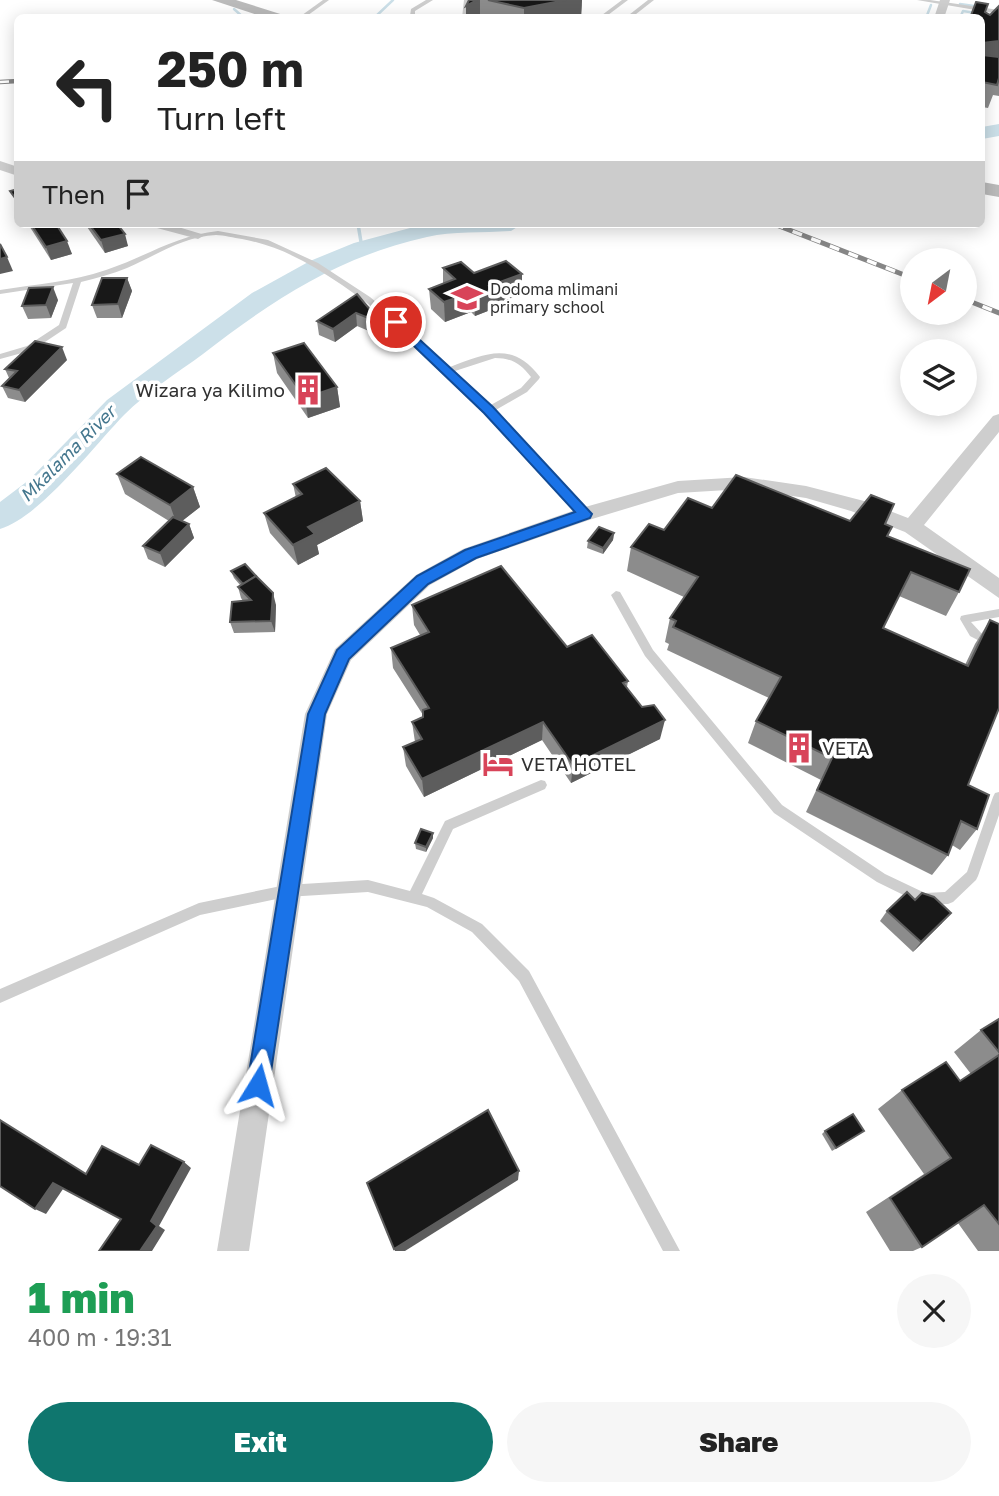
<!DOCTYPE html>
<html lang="en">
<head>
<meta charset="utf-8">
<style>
  body { margin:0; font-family:"Golos Text",sans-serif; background:#f6f6f6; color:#222; height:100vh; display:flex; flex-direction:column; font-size:26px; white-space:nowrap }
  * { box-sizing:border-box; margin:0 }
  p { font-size:23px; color:#767676 }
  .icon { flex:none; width:38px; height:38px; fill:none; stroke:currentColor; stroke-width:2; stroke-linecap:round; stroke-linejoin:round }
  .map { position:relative; height:1251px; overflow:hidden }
  .details { display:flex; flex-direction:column; background:#fff; flex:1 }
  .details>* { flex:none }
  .guide { position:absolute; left:14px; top:14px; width:971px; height:214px; border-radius:10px; box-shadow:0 4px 18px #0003; background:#fff; color:#222; overflow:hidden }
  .needle { width:46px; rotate:212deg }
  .controls { position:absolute; left:900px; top:248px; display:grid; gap:14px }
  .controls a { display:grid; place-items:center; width:77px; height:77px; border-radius:50%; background:#fff; box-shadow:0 4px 18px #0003; font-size:35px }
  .pin { position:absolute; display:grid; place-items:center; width:60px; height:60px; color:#fff; margin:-30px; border:4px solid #fff; border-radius:50%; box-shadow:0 2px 7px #0007 }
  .me { position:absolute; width:77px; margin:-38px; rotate:8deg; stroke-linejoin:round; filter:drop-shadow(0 0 5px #0008) }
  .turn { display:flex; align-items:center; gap:24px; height:147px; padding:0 28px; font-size:32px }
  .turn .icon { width:91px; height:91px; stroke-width:2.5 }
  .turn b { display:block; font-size:49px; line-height:60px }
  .then { display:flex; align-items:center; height:66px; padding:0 28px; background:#0003; gap:14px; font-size:26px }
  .round { display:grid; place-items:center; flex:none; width:74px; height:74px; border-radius:37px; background:#f6f6f6 }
  .overview { display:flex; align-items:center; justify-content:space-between; height:119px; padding:0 28px }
  h1 { font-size:42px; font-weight:800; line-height:52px; color:#1e9e55 }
  .button { display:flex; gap:14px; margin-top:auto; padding:14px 28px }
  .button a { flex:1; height:80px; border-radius:42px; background:#0f766e; color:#fff; font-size:28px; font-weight:800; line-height:80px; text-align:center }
  .button a+a { background:#f6f6f6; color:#222 }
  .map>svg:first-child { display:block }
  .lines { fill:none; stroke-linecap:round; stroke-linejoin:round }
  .stream-far1 { stroke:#cce0e9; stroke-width:2.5 }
  .stream { stroke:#cce0e9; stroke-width:3.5 }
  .river { fill:#cce0e9; fill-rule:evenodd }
  .service { fill:#cecece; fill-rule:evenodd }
  .minor { fill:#cecece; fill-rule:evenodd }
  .secondary { fill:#bbb; fill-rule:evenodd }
  .rail-far1-casing { stroke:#868686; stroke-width:4.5 }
  .rail-casing { stroke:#868686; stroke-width:5 }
  .rail-far1 { stroke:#fff; stroke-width:2.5; stroke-dasharray:9; stroke-linecap:butt }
  .rail { stroke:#fff; stroke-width:3.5; stroke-dasharray:10; stroke-linecap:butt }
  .wall { fill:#8c8c8c }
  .shaded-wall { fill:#5d5d5d }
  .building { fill:#181818; stroke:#5d5d5d; stroke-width:2 }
  .route { fill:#1a73e8; stroke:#114b97; stroke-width:2 }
  .labels { text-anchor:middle; stroke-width:7; stroke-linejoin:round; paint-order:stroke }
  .far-poi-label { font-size:16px; fill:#313131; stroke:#fff; text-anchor:start }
  .far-water-label { font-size:18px; font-style:italic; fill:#45778e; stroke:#fff }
  .poi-label { font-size:19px; fill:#313131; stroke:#fff; text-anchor:start }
</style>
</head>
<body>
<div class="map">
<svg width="999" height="1251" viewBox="0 0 999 1251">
  <rect width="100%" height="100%" fill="#fff"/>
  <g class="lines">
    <!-- stream-far1 -->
    <g class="stream-far1">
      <polyline points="960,4 981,7"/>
      <polyline points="234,9 244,18"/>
      <polyline points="374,18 393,0"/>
      <polyline points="926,18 931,5"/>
      <polyline points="960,18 963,11 976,13"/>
    </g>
    <!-- stream -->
    <polyline class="stream" points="358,224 362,248"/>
    <!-- river -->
    <g class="river">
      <polygon points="999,124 999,136 982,139 982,127"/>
      <path d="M 425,224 L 522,224 L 511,231 C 484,233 453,231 427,237 C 338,257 274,299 203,354 C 177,373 147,392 124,415 C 94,446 40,517 0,529 L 0,502 L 29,480 L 107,400 L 252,293 L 310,261 L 354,243 Z"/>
    </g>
    <!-- service -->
    <g class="service">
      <polygon points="323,0 329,0 304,18 298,18"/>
      <polygon points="426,0 433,0 415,11 415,15 418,18 410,16 411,9"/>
      <polygon points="464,0 470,0 468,18 462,18"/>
      <polygon points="622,0 628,0 604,18 598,18"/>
      <polygon points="648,0 654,0 631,18 625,18"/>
      <polygon points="917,0 930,0 999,10 999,14"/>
      <path d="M 218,231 L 268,240 L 318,263 L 370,297 L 421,340 L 450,367 C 487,353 512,341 540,377 L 539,379 L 527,392 L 494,411 L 588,512 L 590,514 L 588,516 L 582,516 C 507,434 434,348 342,285 C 311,264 280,246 242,239 C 234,238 224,235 216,235 C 184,236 155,256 127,268 C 112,274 97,278 81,282 L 66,328 L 33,350 L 0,359 L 0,354 L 27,346 L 59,325 L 73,283 L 0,294 L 0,290 C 36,284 72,282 106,270 C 145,257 177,235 218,231 ZM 495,358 C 512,358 521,364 531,377 L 521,388 L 489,406 L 455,371 Z"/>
      <polygon points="616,591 620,592 653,650 782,805 885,874 925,893 945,892 967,872 993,797 995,793 999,792 999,815 978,876 976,880 953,902 948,904 924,905 877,882 774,813 645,656 611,595"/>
      <polygon points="999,609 999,617 971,622 982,634 999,642 999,651 970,636 960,619 961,616 965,615"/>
      <polygon points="541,780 545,781 547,785 545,789 453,829 422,894 434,898 482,924 529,971 680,1251 663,1251 519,981 472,932 427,907 368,892 286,897 200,915 0,1003 0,989 199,903 286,885 368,880 410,891 445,821"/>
    </g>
    <!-- minor -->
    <g class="minor">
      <polygon points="940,0 950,0 944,18 934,18"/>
      <polygon points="0,161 18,167 18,176 0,170"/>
      <polygon points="142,224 168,224 205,235 198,239"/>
      <polygon points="999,414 999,432 924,525 999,578 999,598 905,532 851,511 806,498 744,489 678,493 592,519 477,559 430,585 351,660 327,714 249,1251 217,1251 305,714 335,649 416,575 463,549 578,509 678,481 744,477 806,486 864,501 908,518 993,416"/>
    </g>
    <!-- secondary -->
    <g class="secondary">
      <polygon points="212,0 236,0 293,18 267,18"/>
      <polygon points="982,182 999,185 999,197 982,194"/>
    </g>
    <!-- rail-far1 casing -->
    <g class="rail-far1-casing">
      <polyline id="rail-far1" points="0,82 18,81"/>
    </g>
    <!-- rail casing -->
    <g class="rail-casing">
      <g id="rail">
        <polyline points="774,224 912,278"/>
        <polyline points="964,299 999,313"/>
      </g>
    </g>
    <!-- rail-far1 -->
    <use href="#rail-far1" class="rail-far1"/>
    <!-- rail -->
    <use href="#rail" class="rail"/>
  </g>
  <!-- wall -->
  <g class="wall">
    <polygon points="469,0 582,0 581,18 466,18"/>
    <polygon points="999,6 999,57 997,57 999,57 999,96 993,95 988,108 982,107 982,18 985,12 990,15"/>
    <polygon points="28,224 56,224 72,254 51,260"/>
    <polygon points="85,224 117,224 128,246 105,253"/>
    <polygon points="443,268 474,273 522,294 493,305 493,309 475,316 471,312 445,322 431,309 429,289 443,284"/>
    <polygon points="127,278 132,291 122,318 97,318 92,305"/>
    <polygon points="357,294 381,323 383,337 357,326 335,342 319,335 317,321"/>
    <polygon points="58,300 51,318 28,319 22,306"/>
    <polygon points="273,353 337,387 340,407 308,418 277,373"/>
    <polygon points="67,360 25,402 8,398 2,386 9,378 5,369"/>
    <polygon points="117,474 193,487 200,507 182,521 189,524 194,538 165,567 148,559 143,546 169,521 125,494"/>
    <polygon points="293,484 360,501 363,521 317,545 319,554 298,565 270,533 264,513 296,498"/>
    <polygon points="894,504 885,525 892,527 888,537 959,592 946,616 899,596 883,628 965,665 975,644 990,620 968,785 977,829 960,850 952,845 948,855 932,875 806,812 821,780 748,743 756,721 769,698 667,650 669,644 665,642 670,618 684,597 627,571 631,547 712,508 850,521"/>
    <polygon points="614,533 613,540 603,554 587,548 588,541"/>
    <polygon points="231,571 276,605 275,632 234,633 230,622 243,601 241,598 238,587 240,585 234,578"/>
    <polygon points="412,605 567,647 628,681 627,687 660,739 571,783 542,740 424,797 406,766 403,747 415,742 412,722 423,717 423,715 393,668 391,648 420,635 414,625"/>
    <polygon points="433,833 433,838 426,852 416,849 415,843"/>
    <polygon points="887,911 942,923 913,952 880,921"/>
    <polygon points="999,1019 999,1251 978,1251 958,1223 922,1247 913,1251 890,1251 866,1212 924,1174 878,1109 902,1090 960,1081 971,1074 954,1052 981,1030"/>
    <polygon points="825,1131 864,1131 832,1151 822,1134"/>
  </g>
  <!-- shaded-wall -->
  <g class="shaded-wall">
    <polygon points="477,0 480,0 480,18 466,18 466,6"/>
    <polygon points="566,0 582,0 581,18 524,18 524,8"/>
    <polygon points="999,41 999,57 982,59 982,43"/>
    <polygon points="125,234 128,246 105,253 101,240"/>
    <polygon points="67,241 72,254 51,260 46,247"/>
    <polygon points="7,257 13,271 0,274 0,259"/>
    <polygon points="522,274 522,294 493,305 493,309 475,316 474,296 489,286"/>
    <polygon points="127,278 132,291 122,318 118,304"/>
    <polygon points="53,287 58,300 51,318 46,305"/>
    <polygon points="470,293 471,312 445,322 444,302"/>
    <polygon points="356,313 357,326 335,342 333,329"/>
    <polygon points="62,347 67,360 25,402 19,390"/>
    <polygon points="337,387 340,407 308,418 305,398"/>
    <polygon points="193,487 200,507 177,525 170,505"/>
    <polygon points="360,501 363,521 317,545 319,554 298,565 293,545 308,527"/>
    <polygon points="189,524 194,538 165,567 160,553"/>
    <polygon points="614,533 613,540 603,554 603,548"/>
    <polygon points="273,593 276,605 275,632 271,621"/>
    <polygon points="665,720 660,739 571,783 573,765"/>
    <polygon points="543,722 542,740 424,797 422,779"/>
    <polygon points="433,833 433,838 426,852 426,847"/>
    <polygon points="951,913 942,923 913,952 921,942"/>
    <polygon points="184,1162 191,1168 159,1226 165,1230 152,1251 140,1251 151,1221"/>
    <polygon points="519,1171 518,1180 405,1251 395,1251 394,1249"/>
    <polygon points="53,1183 63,1189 46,1214 35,1209"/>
  </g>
  <!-- building -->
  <g class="building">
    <polygon points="469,0 477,0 466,6"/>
    <polygon points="488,0 566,0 524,8"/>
    <polygon points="976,2 988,4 985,12 990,15 999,6 999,41 982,43 982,18 970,18"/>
    <polygon points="982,55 999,57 999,78 997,85 982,82"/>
    <polygon points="18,189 18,202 10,191"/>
    <polygon points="31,224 56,224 67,241 46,247"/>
    <polygon points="89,224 117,224 125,234 101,240"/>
    <polygon points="0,244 7,257 0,259"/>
    <polygon points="506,261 522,274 489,286 492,290 474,296 470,293 444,302 429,289 455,279 443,268 461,262 474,273"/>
    <polygon points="102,278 127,278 118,304 92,305"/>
    <polygon points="53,287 46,305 22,306 29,288"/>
    <polygon points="357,294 381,323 356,313 333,329 317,321"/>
    <polygon points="35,341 62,347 19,390 2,386 17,371 5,369"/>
    <polygon points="304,343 337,387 305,398 273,353"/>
    <polygon points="141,457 193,487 170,505 117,474"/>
    <polygon points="326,468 360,501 308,527 315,534 293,545 264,513 302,494 293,484"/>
    <polygon points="736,475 850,521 871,495 894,504 885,524 892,527 887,536 970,569 959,592 911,572 883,628 968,666 990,620 999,624 999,708 968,785 989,795 977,829 961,821 948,855 817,790 832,758 756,721 781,677 673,627 676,621 670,618 698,577 631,547 649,524 664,530 688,498 712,508"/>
    <polygon points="173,517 189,524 160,553 143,546"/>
    <polygon points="599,527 614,533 603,548 588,541"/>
    <polygon points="245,564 256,576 243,584 231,571"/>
    <polygon points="501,566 567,647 592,635 628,681 623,683 642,707 654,705 665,720 573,765 543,722 422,779 403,747 422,739 412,722 423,717 423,710 429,708 391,648 429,632 412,605"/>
    <polygon points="256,576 273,593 271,621 230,622 232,602 251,600 238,587"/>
    <polygon points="421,829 433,833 426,847 415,843"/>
    <polygon points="907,892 915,900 922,893 934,897 951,913 921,942 887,911"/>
    <polygon points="999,1019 999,1052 981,1030"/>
    <polygon points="999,1055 999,1224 984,1205 922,1247 890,1198 951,1158 902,1090 946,1062 960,1081"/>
    <polygon points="488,1110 519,1171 394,1249 367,1183"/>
    <polygon points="853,1114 864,1131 836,1148 825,1131"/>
    <polygon points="0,1120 86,1174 102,1146 139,1165 151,1145 184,1162 151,1221 157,1226 140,1251 99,1251 121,1219 53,1183 35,1209 0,1186"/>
  </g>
  <!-- route -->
  <polygon class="route" points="396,318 493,407 592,514 590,518 476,558 428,584 349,659 325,714 269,1085 265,1093 258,1096 250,1093 247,1085 308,714 337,650 417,576 465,550 575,512 484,413 392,325 392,319"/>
  <!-- icons -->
  <defs>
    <g id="school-bare" transform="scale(2.415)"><path d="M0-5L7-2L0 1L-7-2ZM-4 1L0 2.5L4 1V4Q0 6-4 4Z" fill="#d84459" stroke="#fff" stroke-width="2.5" paint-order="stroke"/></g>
    <g id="building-bare" transform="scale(2.415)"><path d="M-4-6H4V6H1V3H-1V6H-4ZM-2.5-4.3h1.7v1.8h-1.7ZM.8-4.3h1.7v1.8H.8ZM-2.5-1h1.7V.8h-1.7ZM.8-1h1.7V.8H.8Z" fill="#d84459" stroke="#fff" stroke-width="2.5" paint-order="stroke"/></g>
    <g id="hotel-bare" transform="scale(2.415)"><path d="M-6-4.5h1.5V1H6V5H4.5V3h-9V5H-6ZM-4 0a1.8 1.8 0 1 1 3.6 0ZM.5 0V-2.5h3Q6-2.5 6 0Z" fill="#d84459" stroke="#fff" stroke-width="2.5" paint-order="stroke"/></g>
  </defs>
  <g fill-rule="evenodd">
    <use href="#school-bare" x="467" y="298"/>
    <use href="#building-bare" x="308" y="390"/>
    <use href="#building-bare" x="799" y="748"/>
    <use href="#hotel-bare" x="498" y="764"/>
  </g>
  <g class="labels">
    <!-- far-poi labels -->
    <g class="far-poi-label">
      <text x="490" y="295">Dodoma mlimani<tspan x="490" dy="18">primary school</tspan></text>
    </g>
    <!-- far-water labels -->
    <g class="far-water-label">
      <text transform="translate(68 454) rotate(-45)" y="6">Mkalama River</text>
    </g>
    <!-- poi labels -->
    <g class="poi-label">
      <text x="285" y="397" text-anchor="end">Wizara ya Kilimo</text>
      <text x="822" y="755">VETA</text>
      <text x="521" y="771">VETA HOTEL</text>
    </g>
  </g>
</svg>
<div class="controls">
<a><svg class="needle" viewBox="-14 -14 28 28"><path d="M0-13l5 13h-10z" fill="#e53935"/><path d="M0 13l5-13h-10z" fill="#767676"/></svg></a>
<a><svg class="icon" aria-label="layers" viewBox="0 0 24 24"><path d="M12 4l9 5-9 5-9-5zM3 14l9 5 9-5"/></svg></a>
</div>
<div class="pin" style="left:396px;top:322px;background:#d93025"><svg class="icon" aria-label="arrive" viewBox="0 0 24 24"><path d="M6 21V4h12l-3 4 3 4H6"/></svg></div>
<svg class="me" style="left:258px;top:1085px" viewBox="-20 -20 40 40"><path d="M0-17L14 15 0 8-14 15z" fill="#1a73e8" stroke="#fff" stroke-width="4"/></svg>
<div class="guide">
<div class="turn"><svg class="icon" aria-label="left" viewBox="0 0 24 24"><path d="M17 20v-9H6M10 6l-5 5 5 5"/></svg><div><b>250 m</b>Turn left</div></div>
<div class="then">Then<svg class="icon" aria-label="arrive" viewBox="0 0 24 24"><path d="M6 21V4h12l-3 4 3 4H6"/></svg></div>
</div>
</div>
<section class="details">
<div class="overview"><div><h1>1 min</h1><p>400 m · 19:31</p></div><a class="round"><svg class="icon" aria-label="close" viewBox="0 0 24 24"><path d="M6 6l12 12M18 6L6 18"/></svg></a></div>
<div class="button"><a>Exit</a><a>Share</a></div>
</section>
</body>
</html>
